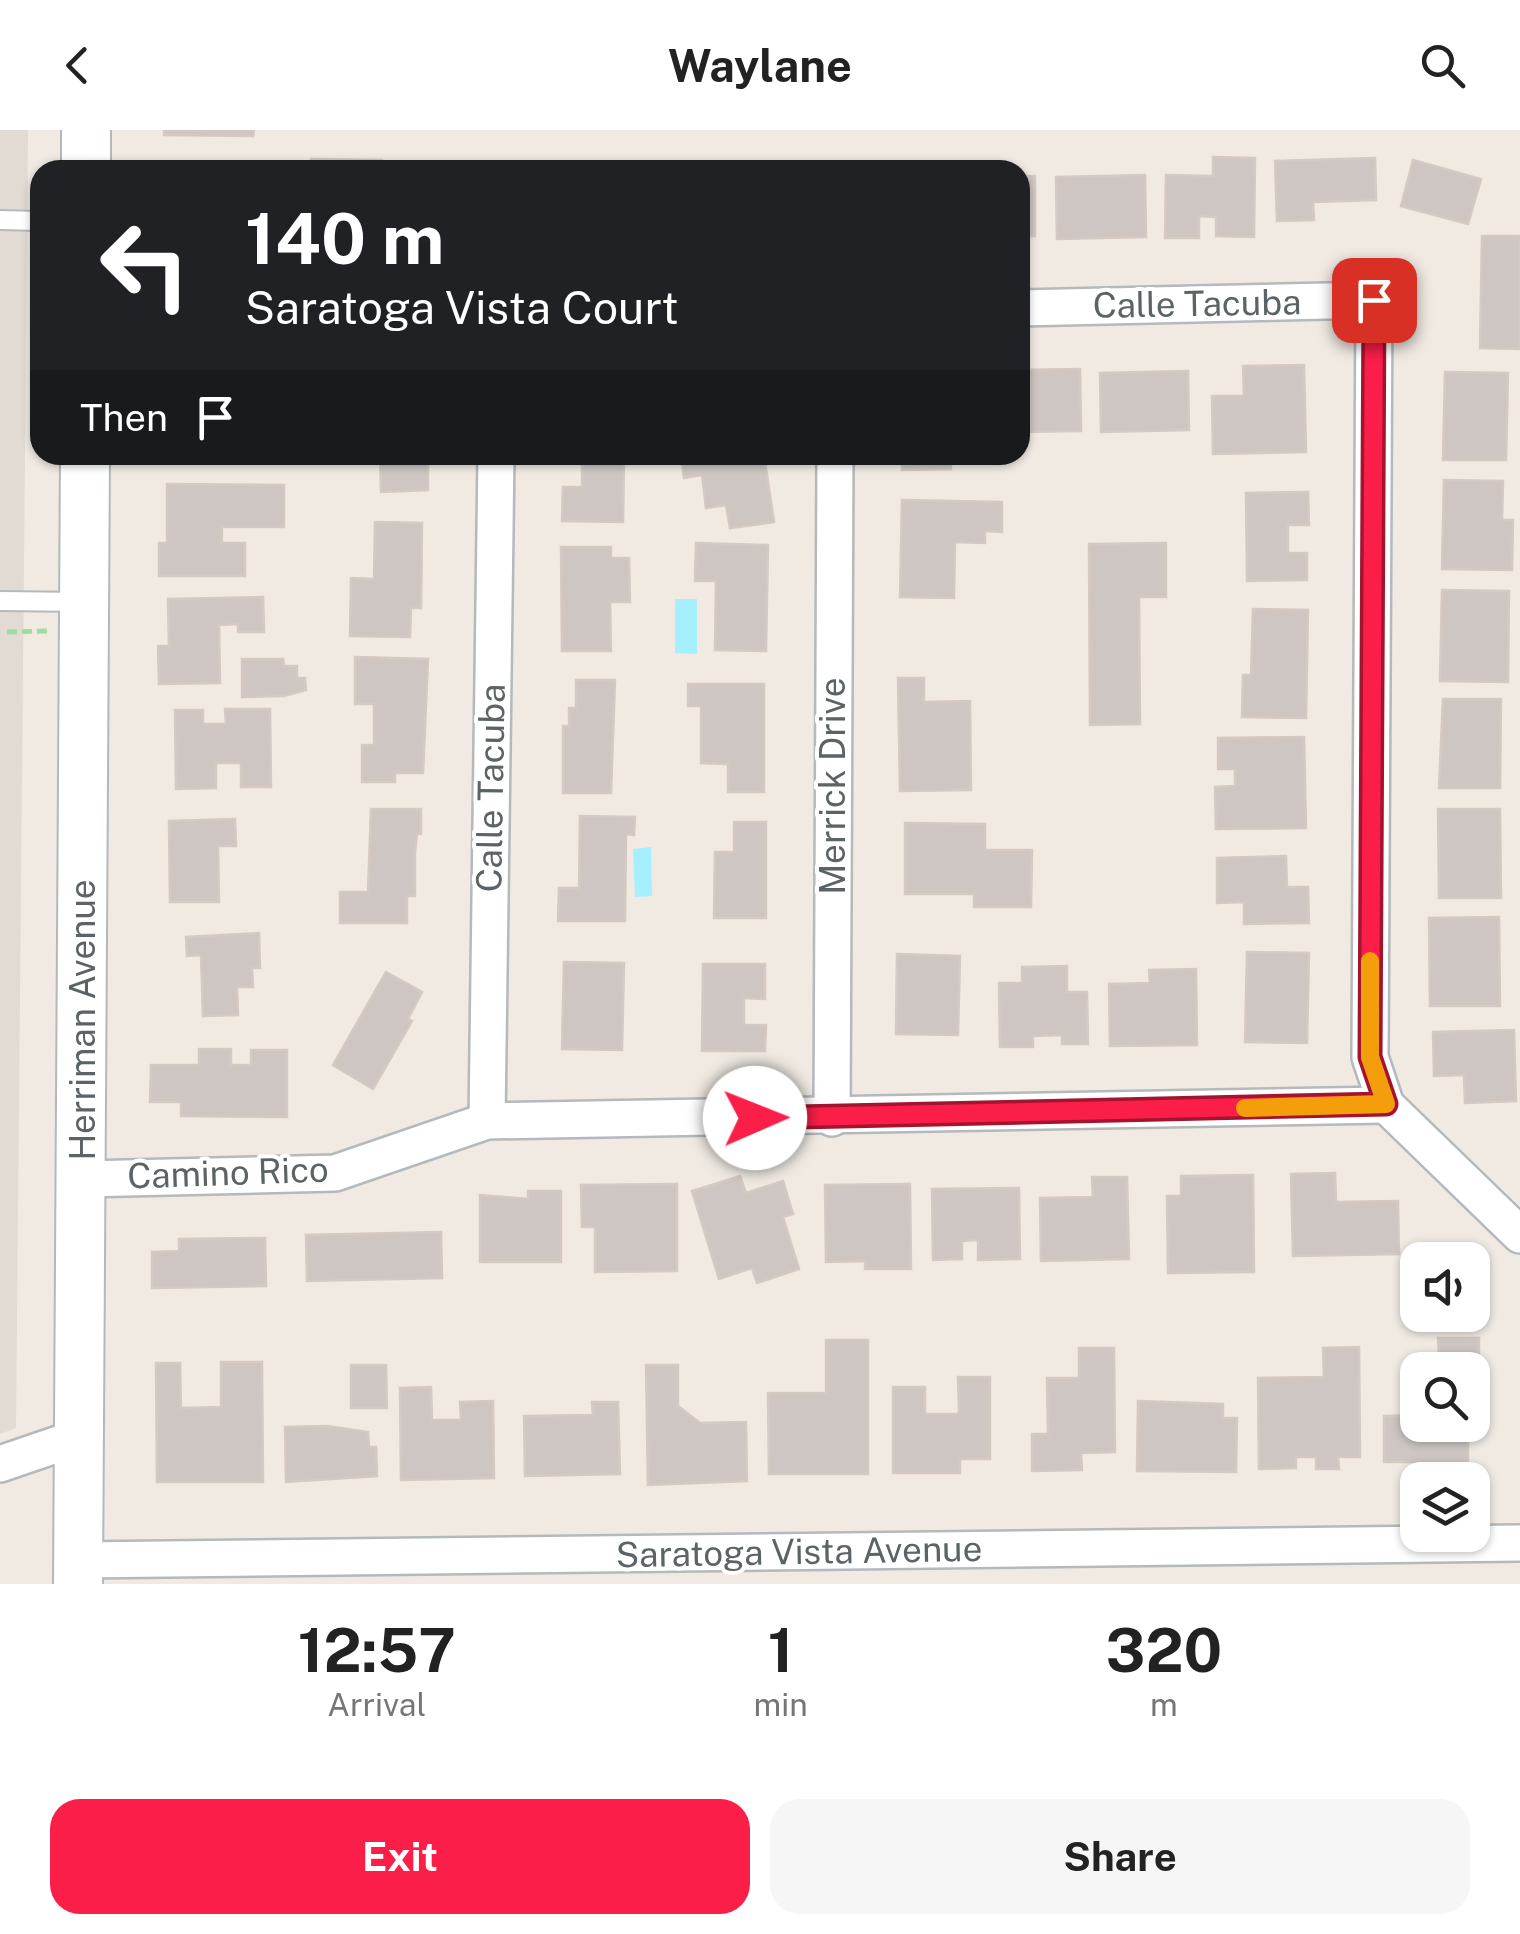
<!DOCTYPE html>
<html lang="en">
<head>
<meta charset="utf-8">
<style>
  body { margin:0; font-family:"Public Sans",sans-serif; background:#f6f6f6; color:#222; height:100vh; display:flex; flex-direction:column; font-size:38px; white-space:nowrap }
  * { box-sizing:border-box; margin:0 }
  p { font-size:32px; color:#767676 }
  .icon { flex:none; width:55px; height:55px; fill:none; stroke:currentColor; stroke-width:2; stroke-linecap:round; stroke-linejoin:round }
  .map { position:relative; height:1454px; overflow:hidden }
  .panel { display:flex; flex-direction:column; background:#fff; flex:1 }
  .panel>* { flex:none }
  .guide { position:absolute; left:30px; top:30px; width:1000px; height:305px; border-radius:30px; box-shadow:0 2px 8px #0004; background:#202124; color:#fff; overflow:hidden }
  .tools { position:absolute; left:1400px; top:1112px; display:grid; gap:20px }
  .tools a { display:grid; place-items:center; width:90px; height:90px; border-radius:20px; background:#fff; box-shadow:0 2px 8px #0004; font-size:50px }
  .pin { position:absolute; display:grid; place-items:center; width:85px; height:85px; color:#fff; margin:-42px; border-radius:20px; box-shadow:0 5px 15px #0006 }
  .me { position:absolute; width:110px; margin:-55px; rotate:89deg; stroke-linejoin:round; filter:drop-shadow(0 0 8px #0008) }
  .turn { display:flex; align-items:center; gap:35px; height:210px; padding:0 50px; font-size:45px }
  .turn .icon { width:130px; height:130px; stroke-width:2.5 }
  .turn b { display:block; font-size:70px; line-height:85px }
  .then { display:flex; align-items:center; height:95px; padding:0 50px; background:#0003; gap:20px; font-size:38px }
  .eta { display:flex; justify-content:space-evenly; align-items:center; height:170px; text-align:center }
  .eta b { font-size:60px; font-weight:700; line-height:70px }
  .cta { display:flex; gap:20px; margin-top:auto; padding:20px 50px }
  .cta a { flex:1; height:115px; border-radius:30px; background:#fb1e48; color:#fff; font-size:40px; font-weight:700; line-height:115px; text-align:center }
  .cta a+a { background:#f6f6f6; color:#222 }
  header { display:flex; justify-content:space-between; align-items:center; height:130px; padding:0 50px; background:#fff; font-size:45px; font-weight:700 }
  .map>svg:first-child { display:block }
  .education { fill:#e2dbd4 }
  .water { fill:#a4f0ff }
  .building { fill:#cdc6c2; stroke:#d5c9c1; stroke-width:2.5 }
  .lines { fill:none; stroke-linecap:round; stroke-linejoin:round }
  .lane-casing { stroke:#b4b9bc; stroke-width:22 }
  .street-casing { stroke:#b4b9bc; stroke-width:40 }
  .secondary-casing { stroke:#b2b9bd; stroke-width:52 }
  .path { stroke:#9fdd9f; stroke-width:5; stroke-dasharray:10 5; stroke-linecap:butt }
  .lane { stroke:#fff; stroke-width:18 }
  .street { stroke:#fff; stroke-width:35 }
  .secondary { stroke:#fff; stroke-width:48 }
  .route-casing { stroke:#a3142f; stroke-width:25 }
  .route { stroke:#fb1e48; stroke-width:18 }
  .slow { stroke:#f59e0b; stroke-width:18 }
  .labels { text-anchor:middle; stroke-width:8; stroke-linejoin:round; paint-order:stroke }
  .street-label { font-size:35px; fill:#5b6366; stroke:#fff }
</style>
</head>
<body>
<header><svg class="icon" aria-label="back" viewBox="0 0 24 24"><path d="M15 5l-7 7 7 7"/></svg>Waylane<svg class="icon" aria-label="search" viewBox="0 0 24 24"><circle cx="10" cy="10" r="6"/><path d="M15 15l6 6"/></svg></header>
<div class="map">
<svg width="1520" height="1454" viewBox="0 0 1520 1454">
  <rect width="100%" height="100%" fill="#f0eae3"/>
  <!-- education -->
  <polygon class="education" points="0,0 28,0 16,1298 0,1304"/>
  <!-- water -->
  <g class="water">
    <polygon points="675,469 697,469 697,524 675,523"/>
    <polygon points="651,717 652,766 635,767 633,719"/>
  </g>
  <!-- building -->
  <g class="building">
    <polygon points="164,0 254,0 253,6 164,5"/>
    <polygon points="1213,27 1255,28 1254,107 1216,106 1216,87 1199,86 1199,108 1165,108 1166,45 1213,46"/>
    <polygon points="1375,28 1376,70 1313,72 1314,90 1277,91 1275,31"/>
    <polygon points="311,29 382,30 382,40 311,40"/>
    <polygon points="1413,30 1481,49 1468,94 1401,76"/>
    <polygon points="925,36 925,40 809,38"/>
    <polygon points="1145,45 1146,107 1057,109 1056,47"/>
    <polygon points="1020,46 1035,46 1035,106 1020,107"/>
    <polygon points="1482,106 1520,106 1520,219 1480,218"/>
    <polygon points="1304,235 1306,322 1213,324 1212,266 1244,266 1243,236"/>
    <polygon points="1080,239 1081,301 1020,302 1020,240"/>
    <polygon points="1188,241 1189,300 1101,302 1100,243"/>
    <polygon points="1445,242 1508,243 1506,330 1443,330"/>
    <polygon points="380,325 428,325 428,360 381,362"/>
    <polygon points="563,325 624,325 623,392 562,391 563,357 582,357 582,331 563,331"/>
    <polygon points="681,325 764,325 774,392 730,398 726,375 706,378 702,345 684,348"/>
    <polygon points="902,325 950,325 951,339 902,340"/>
    <polygon points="1444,350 1503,351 1502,390 1513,390 1512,440 1442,439"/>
    <polygon points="167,354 284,355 284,397 222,397 222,413 245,413 245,446 159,446 159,413 167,413"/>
    <polygon points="1308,362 1309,395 1288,395 1288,423 1307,423 1307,450 1247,451 1246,363"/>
    <polygon points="902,370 1002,372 1002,402 985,401 985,413 955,412 954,468 900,467"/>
    <polygon points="375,392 422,393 421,478 411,478 410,507 350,506 351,448 374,449"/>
    <polygon points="696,413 768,415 766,521 715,520 716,451 695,451"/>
    <polygon points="1166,413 1166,467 1139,467 1140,594 1090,595 1089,414"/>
    <polygon points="561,417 611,417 611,428 629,428 630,472 610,472 611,521 562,521"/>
    <polygon points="1442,460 1509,461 1508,552 1440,551"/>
    <polygon points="263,467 264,502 238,502 238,494 219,495 220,553 159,554 158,516 169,516 168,469"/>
    <polygon points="1253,479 1308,480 1306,588 1242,587 1243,545 1251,545"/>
    <polygon points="355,527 428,529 423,643 395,643 395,652 362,652 362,615 374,615 374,574 355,574"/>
    <polygon points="242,529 283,529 284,536 297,536 297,548 305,548 306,560 284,566 242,567"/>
    <polygon points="898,548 924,548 924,572 970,571 971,660 900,661"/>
    <polygon points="576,550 615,550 611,663 563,663 563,596 569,596 569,578 576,578"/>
    <polygon points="688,554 764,554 764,662 728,662 728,634 701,633 701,576 688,576"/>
    <polygon points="1443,569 1501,569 1500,658 1439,658"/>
    <polygon points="225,579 270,579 271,657 241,657 241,633 216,633 216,658 176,659 175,580 203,580 203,594 226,594"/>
    <polygon points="1304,607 1306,698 1216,699 1215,657 1235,656 1235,639 1218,639 1218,608"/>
    <polygon points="371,679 421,679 421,704 417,704 415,722 415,766 407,766 407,793 340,793 340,762 368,762"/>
    <polygon points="1438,679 1500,679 1501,768 1439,768"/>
    <polygon points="580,686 635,687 634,705 626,704 625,791 558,791 559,758 579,758"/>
    <polygon points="235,689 236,716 218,716 219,772 170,772 169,691"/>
    <polygon points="734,692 766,692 766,788 714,788 715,722 734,722"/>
    <polygon points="905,693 985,694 985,720 1032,720 1031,777 974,777 974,764 905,764"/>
    <polygon points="1286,726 1287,757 1308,757 1309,793 1244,794 1244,772 1217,773 1217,728"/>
    <polygon points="1499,787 1500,876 1430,876 1429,788"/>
    <polygon points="259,803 260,838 252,838 253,857 237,857 238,885 203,886 201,825 187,826 186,807"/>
    <polygon points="1247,822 1309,823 1307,913 1245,912"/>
    <polygon points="897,824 960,826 958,905 896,904"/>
    <polygon points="564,832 624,833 622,920 562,919"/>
    <polygon points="703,834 765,834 765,869 744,868 744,895 766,895 765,921 702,921"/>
    <polygon points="1067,836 1067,862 1087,862 1088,914 1062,914 1062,905 1033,906 1033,917 1000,917 999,853 1022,853 1022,837"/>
    <polygon points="1196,839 1197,915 1110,916 1109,854 1150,853 1149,840"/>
    <polygon points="386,842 422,862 408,889 412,891 373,959 333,935"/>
    <polygon points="1514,900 1516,971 1465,973 1464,945 1434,946 1433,902"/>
    <polygon points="199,919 231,919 231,935 251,935 251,920 287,920 287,987 181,986 181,972 150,972 151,935 199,935"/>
    <polygon points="1335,1043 1336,1072 1398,1071 1399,1124 1293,1126 1291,1044"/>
    <polygon points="1253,1045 1254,1142 1168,1143 1167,1066 1181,1066 1181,1046"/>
    <polygon points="740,1046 746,1063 783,1051 793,1084 783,1087 799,1139 757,1153 752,1138 719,1149 692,1061"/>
    <polygon points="1092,1047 1127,1047 1129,1129 1041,1131 1040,1068 1093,1067"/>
    <polygon points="677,1054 677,1141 595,1142 595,1097 582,1097 581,1055"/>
    <polygon points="910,1054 911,1139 865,1139 865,1131 826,1132 825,1055"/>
    <polygon points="1019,1058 1020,1129 978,1130 978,1110 962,1111 962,1129 933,1130 932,1059"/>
    <polygon points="528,1061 561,1061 561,1132 480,1132 480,1065 528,1069"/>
    <polygon points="441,1102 442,1148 307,1151 306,1105"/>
    <polygon points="265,1108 266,1156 152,1158 152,1122 179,1121 179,1109"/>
    <polygon points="1438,1208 1479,1208 1479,1245 1472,1245 1472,1240 1418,1240 1418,1295 1468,1295 1468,1332 1384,1332 1384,1286 1417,1285 1417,1228 1439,1228"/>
    <polygon points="826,1210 868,1210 868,1344 769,1344 768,1263 826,1263"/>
    <polygon points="1359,1217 1360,1327 1338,1327 1339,1339 1316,1339 1316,1327 1296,1327 1296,1338 1259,1339 1258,1248 1324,1247 1323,1218"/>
    <polygon points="1079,1218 1114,1218 1115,1322 1081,1323 1082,1340 1032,1341 1032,1304 1048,1304 1047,1248 1079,1248"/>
    <polygon points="221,1232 262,1232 263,1352 157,1352 156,1233 180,1233 181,1278 221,1277"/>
    <polygon points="351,1235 386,1235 387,1278 351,1278"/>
    <polygon points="646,1235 678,1235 678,1276 700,1293 746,1292 747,1351 648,1355"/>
    <polygon points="958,1247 990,1247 990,1329 960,1329 960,1343 893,1343 893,1257 925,1257 925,1284 959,1284"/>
    <polygon points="431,1257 432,1290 461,1290 460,1272 493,1271 494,1348 401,1350 400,1258"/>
    <polygon points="1138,1271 1223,1274 1223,1288 1237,1288 1236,1342 1137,1341"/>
    <polygon points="592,1272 618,1272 620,1344 525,1346 524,1286 593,1285"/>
    <polygon points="327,1296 368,1302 369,1317 376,1317 377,1346 286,1352 285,1297"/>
  </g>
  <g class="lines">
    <!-- lane casing -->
    <g class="lane-casing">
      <g id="lane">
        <polyline points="0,90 40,91"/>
        <polyline points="0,471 84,472"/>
      </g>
    </g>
    <!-- street casing -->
    <g class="street-casing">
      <g id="street">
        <polyline points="1020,178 1374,170 1370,927 1386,975 1520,1105"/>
        <polyline points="832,988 835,325"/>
        <polyline points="487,991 496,325"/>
        <polyline points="83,1049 335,1043 487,991 1386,975"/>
        <polyline points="0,1334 79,1307"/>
        <polyline points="79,1430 1520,1413"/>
      </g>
    </g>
    <!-- secondary casing -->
    <g class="secondary-casing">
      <g id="secondary">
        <polyline points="86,40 86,0"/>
        <polyline points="78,1454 85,325"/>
      </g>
    </g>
    <!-- path -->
    <polyline class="path" points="7,502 47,501"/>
    <!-- lane -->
    <use href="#lane" class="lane"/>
    <!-- street -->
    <use href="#street" class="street"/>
    <!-- secondary -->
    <use href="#secondary" class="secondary"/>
  </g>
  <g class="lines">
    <!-- route casing -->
    <g class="route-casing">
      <polyline id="route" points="755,988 1386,974 1370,927 1374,170"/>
    </g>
    <!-- route -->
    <use href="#route" class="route"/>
    <!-- slow -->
    <polyline class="slow" points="1245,978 1386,974 1370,927 1370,831"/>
  </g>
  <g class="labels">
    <!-- street labels -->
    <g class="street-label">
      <text transform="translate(1197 174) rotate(-1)" y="12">Calle Tacuba</text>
      <text transform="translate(833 656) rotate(-90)" y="12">Merrick Drive</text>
      <text transform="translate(491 658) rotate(-89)" y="12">Calle Tacuba</text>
      <text transform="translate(83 890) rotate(-90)" y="12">Herriman Avenue</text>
      <text transform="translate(228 1043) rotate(-2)" y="12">Camino Rico</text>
      <text transform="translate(799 1422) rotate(-1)" y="12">Saratoga Vista Avenue</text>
    </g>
  </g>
</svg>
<div class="tools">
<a><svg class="icon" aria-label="sound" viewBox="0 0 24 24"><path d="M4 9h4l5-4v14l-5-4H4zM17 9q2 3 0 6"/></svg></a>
<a><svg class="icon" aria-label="search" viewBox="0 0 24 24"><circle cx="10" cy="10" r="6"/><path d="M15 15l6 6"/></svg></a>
<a><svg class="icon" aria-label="layers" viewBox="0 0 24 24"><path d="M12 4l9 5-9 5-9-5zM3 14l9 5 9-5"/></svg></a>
</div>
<div class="pin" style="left:1374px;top:170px;background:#d93025"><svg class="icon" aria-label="arrive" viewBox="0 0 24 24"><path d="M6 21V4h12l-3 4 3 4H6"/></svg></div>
<svg class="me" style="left:755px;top:988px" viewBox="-20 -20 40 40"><circle r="19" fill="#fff"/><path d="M0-13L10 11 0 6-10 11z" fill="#fb1e48"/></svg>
<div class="guide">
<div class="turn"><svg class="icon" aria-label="left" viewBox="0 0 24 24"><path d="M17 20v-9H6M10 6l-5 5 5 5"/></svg><div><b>140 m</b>Saratoga Vista Court</div></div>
<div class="then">Then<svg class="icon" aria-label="arrive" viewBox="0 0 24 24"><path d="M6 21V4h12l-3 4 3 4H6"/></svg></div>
</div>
</div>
<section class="panel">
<div class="eta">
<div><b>12:57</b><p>Arrival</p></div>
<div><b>1</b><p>min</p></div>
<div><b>320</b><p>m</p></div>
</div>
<div class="cta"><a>Exit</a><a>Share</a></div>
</section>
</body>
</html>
